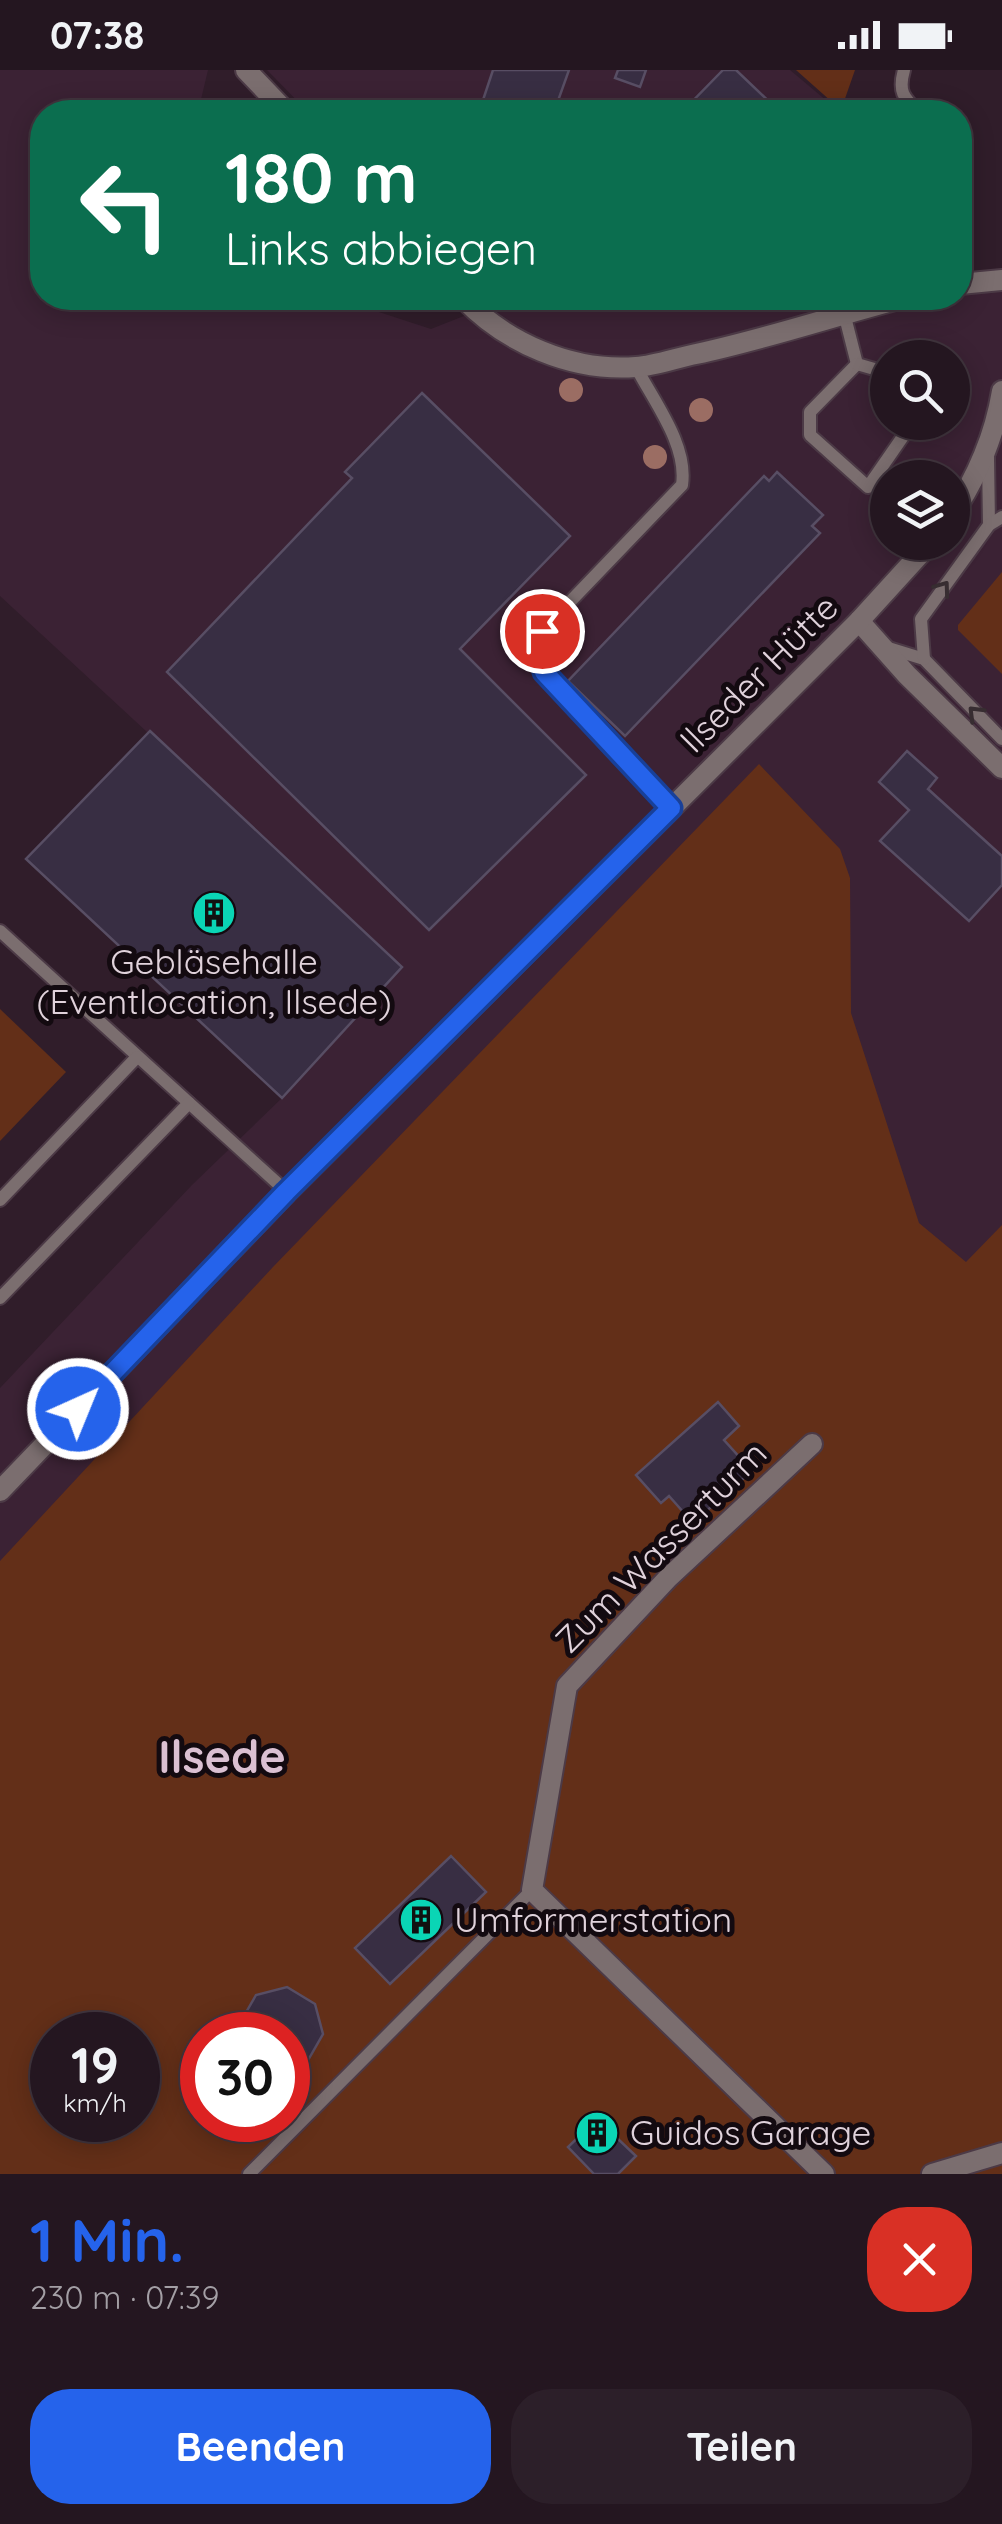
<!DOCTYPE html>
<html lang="de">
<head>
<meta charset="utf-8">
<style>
  body { margin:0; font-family:Quicksand,sans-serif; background:#2c1f29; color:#f1f3f6; height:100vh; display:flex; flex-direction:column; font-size:38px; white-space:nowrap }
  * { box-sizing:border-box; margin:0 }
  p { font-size:32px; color:#a39fa5 }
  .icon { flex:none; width:55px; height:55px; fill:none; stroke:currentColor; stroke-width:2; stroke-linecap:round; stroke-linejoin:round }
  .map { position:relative; height:2104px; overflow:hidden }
  .panel { display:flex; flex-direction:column; background:#241620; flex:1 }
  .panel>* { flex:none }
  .top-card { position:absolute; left:30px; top:30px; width:942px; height:210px; border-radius:40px; box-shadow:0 5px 25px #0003,0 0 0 2px #41353e; background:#0b6e4f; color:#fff; overflow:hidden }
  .controls { position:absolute; left:870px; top:270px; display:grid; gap:20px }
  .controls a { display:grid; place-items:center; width:100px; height:100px; border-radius:50%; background:#241620; box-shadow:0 5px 25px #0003,0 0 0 2px #41353e; font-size:50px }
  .speed { position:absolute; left:30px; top:1942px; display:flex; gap:20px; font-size:50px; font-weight:700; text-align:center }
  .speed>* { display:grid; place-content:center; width:130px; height:130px; border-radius:50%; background:#241620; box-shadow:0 5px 25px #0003,0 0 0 2px #41353e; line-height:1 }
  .speed small { font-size:25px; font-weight:400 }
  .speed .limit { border:15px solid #d22; background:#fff; color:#111 }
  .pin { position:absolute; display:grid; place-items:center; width:85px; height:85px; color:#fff; margin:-42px; border:5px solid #fff; border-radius:50%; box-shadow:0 2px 10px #0007 }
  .me { position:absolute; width:110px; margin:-55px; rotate:44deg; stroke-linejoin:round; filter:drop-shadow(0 0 8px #0008) }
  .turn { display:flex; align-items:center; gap:35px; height:210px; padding:0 30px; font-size:45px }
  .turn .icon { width:130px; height:130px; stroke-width:2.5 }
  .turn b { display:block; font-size:70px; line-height:85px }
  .round { display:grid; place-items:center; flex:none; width:105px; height:105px; border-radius:40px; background:#2c1f29 }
  .head { display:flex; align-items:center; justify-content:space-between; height:170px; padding:0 30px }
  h1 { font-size:60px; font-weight:700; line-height:75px; color:#2563eb }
  .button { display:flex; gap:20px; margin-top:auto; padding:20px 30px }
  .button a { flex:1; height:115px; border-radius:40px; background:#2563eb; color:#fff; font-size:40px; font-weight:700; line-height:115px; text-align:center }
  .button a+a { background:#2c1f29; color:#f1f3f6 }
  .status { display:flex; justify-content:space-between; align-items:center; height:70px; padding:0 50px; background:#241620; direction:ltr }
  .status svg { height:28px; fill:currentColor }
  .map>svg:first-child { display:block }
  .built { fill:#3b2234; fill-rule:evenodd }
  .green { fill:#632f18; fill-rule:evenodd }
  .building { fill:#382e43; stroke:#584e64; stroke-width:2.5 }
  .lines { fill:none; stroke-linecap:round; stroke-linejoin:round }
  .lane-casing { stroke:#4c3a46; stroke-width:16 }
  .street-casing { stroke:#4c3a46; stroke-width:24 }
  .lane { stroke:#7b6e6f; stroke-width:12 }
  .street { stroke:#7b6e6f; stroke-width:20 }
  .tree { fill:#9b6d63 }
  .oneway { stroke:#372d31 }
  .route-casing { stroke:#184099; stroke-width:25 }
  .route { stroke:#2563eb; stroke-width:18 }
  .labels { text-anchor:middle; stroke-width:10; stroke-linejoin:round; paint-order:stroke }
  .street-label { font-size:35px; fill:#e0d2db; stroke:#130a10 }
  .poi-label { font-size:35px; fill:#e0d2db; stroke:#130a10; text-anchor:start }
  .district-label { font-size:45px; font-weight:bold; fill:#dbc0d2; stroke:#130a10 }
</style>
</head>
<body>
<div class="status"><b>07:38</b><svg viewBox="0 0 49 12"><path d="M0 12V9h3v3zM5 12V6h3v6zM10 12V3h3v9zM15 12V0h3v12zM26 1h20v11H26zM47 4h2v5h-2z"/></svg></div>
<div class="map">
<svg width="1002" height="2104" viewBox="0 0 1002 2104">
  <rect width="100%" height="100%" fill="#301d2a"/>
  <!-- built -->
  <g class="built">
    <path d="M 0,0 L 208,0 L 198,42 L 42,42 L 42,228 L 336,228 L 431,259 L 489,236 L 482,228 L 960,228 L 960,141 L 968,147 L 964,206 L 1002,209 L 1002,2104 L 0,2104 L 0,1318 L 192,1115 L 282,1028 L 401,897 L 0,526 ZM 888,288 L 952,288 L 952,352 L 888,352 ZM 888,408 L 952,408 L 952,472 L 888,472 ZM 52,1965 L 138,1965 L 138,2050 L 52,2050 ZM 202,1965 L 288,1965 L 288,2050 L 202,2050 Z"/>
    <polygon points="267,0 790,0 840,42 308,42"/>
  </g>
  <!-- green -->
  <g class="green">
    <polygon points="796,0 855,0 841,40"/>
    <polygon points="1002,502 1002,604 958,560 958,555"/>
    <path d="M 759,694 L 840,779 L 850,808 L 851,943 L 919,1153 L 966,1192 L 1002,1155 L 1002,2104 L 0,2104 L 0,1491 L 273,1197 ZM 52,1965 L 138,1965 L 138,2050 L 52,2050 ZM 202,1965 L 288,1965 L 288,2050 L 202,2050 Z"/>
    <polygon points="0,939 66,1002 0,1071"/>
  </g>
  <!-- building -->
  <g class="building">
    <polygon points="493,0 569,0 554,42 479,42"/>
    <polygon points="618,0 646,0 640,17 615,8"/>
    <polygon points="723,0 736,0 780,42 682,42"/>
    <polygon points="422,323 570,466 460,579 586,705 429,860 167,602 352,408 345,402"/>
    <polygon points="777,402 823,445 812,456 820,463 625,666 568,611 764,406 769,411"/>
    <polygon points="150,661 402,897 282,1028 26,789"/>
    <polygon points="907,681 937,708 928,719 1002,786 1002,815 969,851 880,771 909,740 879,712"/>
    <polygon points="718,1332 739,1356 724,1370 752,1401 693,1453 669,1426 661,1433 636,1405"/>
    <polygon points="451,1786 486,1822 390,1914 355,1878"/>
    <polygon points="287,1917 315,1934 323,1964 307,1992 288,1997 288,1965 243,1965 240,1953 256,1925"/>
    <polygon points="597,2049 636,2086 618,2104 594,2104 568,2077"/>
  </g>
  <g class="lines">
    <!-- lane casing -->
    <g class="lane-casing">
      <g id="lane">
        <path d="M 904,0 C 898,21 903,28 919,42"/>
        <polyline points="844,243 857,294"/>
        <polyline points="857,294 810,342 810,365 868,417 913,352"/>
        <polyline points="857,294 888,303"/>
        <path d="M 636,297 C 654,332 688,375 682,415 L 542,561 L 538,577 L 544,601 L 671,739"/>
        <polyline points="988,387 989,455"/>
        <polyline points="885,577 924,589 1002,669"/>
        <polyline points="924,589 921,549 989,455 1002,447"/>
        <polyline points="0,861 287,1122"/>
        <polyline points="0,1130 137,987"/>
        <polyline points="0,1228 189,1033"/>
        <polyline points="249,2104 532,1820"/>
      </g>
    </g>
    <!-- street casing -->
    <g class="street-casing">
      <g id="street">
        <polyline points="246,0 286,42"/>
        <polyline points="960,214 1002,210"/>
        <path d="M 463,228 C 506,273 572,302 636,297 C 655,296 676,288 696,284 C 766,269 834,246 903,228"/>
        <path d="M 952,444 C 977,408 995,364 1002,321"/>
        <polyline points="859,551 907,605 1002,698"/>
        <polyline points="812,1374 668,1508 567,1616 532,1820 824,2104"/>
        <polyline points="0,1421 287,1122 859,551 931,472"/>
        <polyline points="932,2104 1002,2083"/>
      </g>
    </g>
    <!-- lane -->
    <use href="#lane" class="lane"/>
    <!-- street -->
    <use href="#street" class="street"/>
  </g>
  <!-- trees -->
  <g class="tree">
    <circle cx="571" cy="320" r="12"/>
    <circle cx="701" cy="340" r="12"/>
    <circle cx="655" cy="387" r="12"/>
  </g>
  <!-- one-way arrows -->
  <defs><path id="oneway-chevron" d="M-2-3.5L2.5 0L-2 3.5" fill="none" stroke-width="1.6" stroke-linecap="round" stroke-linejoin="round" transform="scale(2.5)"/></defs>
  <g class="oneway">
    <use href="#oneway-chevron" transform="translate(943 518) rotate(-54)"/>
    <use href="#oneway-chevron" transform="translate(975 643) rotate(-135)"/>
  </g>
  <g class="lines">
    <!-- route casing -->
    <g class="route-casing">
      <polyline id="route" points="78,1339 286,1122 671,738 544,602 538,577 542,561"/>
    </g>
    <!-- route -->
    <use href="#route" class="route"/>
  </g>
  <!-- icons -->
  <defs>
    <g id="building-disc" transform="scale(2.25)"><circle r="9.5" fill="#0ad5b5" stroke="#130a10"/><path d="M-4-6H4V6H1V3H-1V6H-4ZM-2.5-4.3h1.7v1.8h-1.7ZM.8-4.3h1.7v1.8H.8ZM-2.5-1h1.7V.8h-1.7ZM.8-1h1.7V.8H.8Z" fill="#111"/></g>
  </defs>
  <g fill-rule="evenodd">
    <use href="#building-disc" x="214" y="843"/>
    <use href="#building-disc" x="421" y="1850"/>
    <use href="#building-disc" x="597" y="2063"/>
  </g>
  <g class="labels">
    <!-- street labels -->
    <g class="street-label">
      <text transform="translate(759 604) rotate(-45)" y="12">Ilseder Hütte</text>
      <text transform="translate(661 1477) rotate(-45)" y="12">Zum Wasserturm</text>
    </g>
    <!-- poi labels -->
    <g class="poi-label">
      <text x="214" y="904" text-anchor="middle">Gebläsehalle<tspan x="214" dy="40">(Eventlocation, Ilsede)</tspan></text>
      <text x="454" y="1862">Umformerstation</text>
      <text x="630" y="2075">Guidos Garage</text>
    </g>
    <!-- district labels -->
    <g class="district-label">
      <text x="222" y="1703">Ilsede</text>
    </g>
  </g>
</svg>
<div class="controls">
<a><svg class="icon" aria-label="search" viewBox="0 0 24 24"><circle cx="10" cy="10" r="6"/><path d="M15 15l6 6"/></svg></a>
<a><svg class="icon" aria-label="layers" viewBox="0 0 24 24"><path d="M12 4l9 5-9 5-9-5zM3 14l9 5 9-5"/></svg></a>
</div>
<div class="speed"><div>19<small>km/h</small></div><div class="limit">30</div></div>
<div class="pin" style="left:542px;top:561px;background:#d93025"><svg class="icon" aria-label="arrive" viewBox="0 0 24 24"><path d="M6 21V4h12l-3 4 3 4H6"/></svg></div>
<svg class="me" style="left:78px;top:1339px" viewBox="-20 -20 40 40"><circle r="17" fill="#2563eb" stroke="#fff" stroke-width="3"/><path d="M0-11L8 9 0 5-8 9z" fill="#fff"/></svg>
<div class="top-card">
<div class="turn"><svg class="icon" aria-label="left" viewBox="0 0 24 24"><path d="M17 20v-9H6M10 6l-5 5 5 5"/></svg><div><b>180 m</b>Links abbiegen</div></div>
</div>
</div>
<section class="panel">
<div class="head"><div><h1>1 Min.</h1><p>230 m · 07:39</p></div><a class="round" style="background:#d93025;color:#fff"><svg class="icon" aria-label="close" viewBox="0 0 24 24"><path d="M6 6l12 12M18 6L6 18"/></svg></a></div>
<div class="button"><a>Beenden</a><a>Teilen</a></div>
</section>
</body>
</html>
